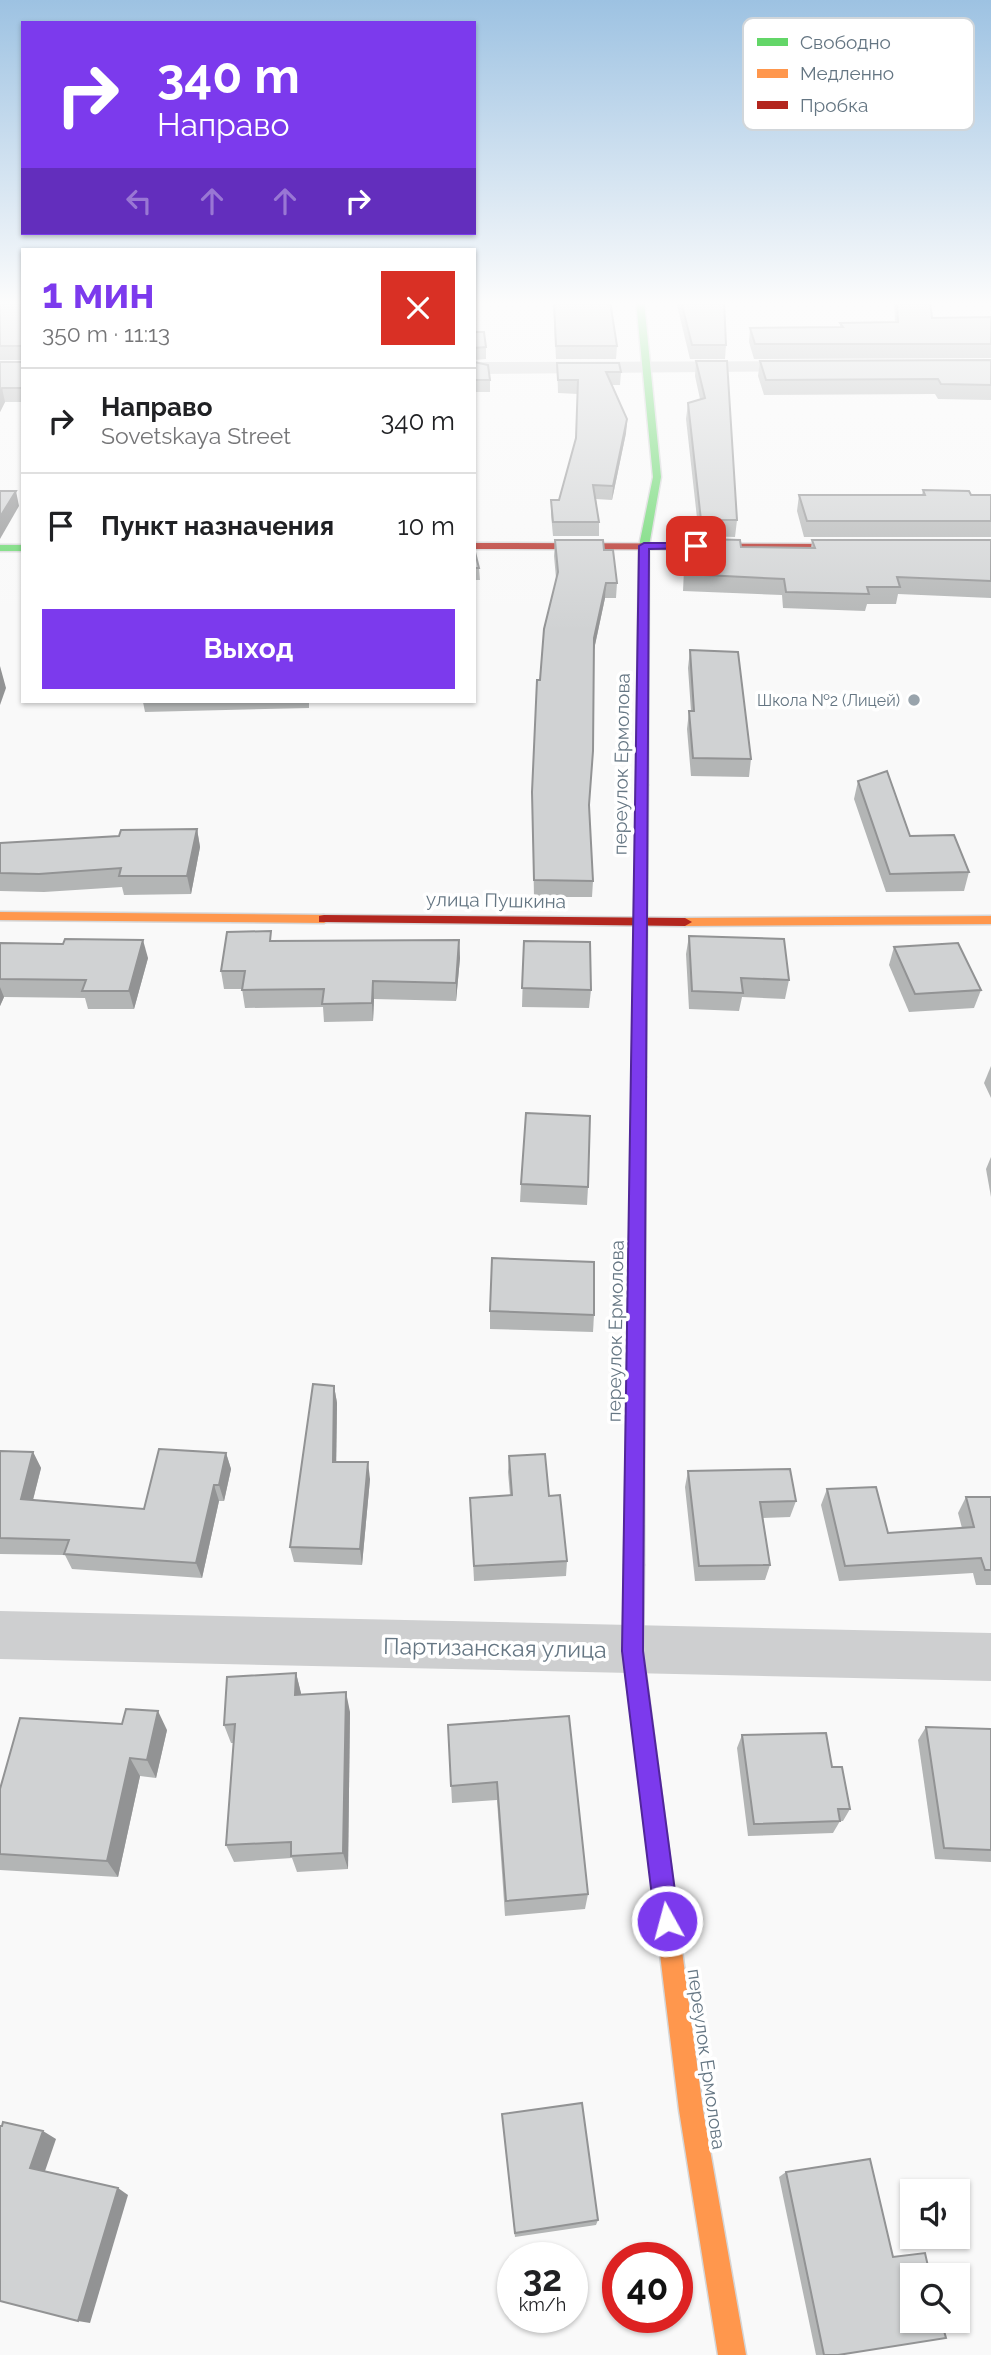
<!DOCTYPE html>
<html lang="ru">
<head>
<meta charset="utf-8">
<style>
  body { margin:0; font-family:Raleway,sans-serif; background:#f6f6f6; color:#202124; height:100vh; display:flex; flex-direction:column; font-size:26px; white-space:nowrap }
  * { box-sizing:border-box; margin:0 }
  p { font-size:23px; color:#757577 }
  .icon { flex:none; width:38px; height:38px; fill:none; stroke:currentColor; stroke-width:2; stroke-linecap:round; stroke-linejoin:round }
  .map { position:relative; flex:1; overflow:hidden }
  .side { position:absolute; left:21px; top:248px; width:455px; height:455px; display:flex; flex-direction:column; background:#fff; border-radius:0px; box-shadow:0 2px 5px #0004 }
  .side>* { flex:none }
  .guide { position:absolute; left:21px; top:21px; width:455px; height:214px; border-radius:0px; box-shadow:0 2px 5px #0004; background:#7c3aed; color:#fff; overflow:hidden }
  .buttons { position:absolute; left:900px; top:2179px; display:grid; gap:14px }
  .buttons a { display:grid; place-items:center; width:70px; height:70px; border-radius:0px; background:#fff; box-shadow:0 2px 5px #0004; font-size:35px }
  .speed { position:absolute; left:497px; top:2242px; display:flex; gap:14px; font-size:35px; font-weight:700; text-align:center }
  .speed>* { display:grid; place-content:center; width:91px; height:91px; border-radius:50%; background:#fff; box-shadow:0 2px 5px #0004; line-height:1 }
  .speed small { font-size:18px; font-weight:400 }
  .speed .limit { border:10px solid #d22; background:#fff; color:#111 }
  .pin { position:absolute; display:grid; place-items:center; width:60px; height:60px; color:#fff; margin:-30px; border-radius:14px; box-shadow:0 4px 10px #0006 }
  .me { position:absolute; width:77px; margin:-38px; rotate:353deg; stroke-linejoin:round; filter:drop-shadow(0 0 5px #0008) }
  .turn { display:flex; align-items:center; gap:24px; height:147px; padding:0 21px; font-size:32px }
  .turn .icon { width:91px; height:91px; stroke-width:2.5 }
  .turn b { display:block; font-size:49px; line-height:60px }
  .lanes { display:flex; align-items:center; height:66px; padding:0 21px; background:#0003; justify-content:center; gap:35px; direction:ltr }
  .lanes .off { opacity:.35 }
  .round { display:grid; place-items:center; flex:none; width:74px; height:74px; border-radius:0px; background:#f6f6f6 }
  .summary { display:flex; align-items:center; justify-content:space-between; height:119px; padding:0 21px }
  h1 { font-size:42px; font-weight:700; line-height:52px; color:#7c3aed }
  .button { display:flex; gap:14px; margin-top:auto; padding:14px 21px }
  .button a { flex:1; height:80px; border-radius:0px; background:#7c3aed; color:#fff; font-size:28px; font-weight:700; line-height:80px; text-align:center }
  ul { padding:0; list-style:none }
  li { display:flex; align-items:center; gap:21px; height:105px; padding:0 21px; border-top:2px solid #e0e0e0 }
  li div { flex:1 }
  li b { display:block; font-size:26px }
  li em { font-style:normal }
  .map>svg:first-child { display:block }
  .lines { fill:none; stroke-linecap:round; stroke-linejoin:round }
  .fast-casing { stroke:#d5d6d7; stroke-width:3 }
  .slow-casing { stroke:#d5d6d7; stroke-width:3 }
  .jam-casing { stroke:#d5d6d7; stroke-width:3 }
  .street { fill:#cecfd0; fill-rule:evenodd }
  .fast { fill:#63d668; fill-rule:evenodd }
  .slow { fill:#ff974d; fill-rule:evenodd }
  .jam { fill:#b3261e; fill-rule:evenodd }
  .wall { fill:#b3b5b5 }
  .shaded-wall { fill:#929394 }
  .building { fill:#d0d2d3; stroke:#929394; stroke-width:2 }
  .route { fill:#7c3aed; stroke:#51269a; stroke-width:2 }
  .poi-dot { fill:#99a4ac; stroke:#fff; stroke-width:2.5 }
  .labels { text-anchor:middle; stroke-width:7; stroke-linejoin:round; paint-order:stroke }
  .far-poi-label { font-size:16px; fill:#657683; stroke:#fff; text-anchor:end }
  .street-label { font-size:19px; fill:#657683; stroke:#fff }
  .near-street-label { font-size:23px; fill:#657683; stroke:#fff }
  .key { fill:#fff; stroke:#d1d6da; stroke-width:2 }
  .key-label { font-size:19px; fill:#657683 }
</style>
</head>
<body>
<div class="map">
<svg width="991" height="2355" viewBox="0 0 991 2355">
  <rect width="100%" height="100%" fill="#f9f9f9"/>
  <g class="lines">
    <!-- fast casing -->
    <g class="fast-casing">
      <g id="fast">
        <polygon points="636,301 644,301 661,477 649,546 648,785 642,789 636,785 639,546 653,477"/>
        <rect x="0" y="545" width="23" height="6"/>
        <polygon points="639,1072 646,1077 644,1565 641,1571 634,1574 627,1571 624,1565 632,1077"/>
      </g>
    </g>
    <!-- slow casing -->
    <g class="slow-casing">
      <g id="slow">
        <polygon points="642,781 648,785 646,1077 639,1082 632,1077 636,785"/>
        <polygon points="0,912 324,915 331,919 324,923 0,920"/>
        <polygon points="991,916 991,924 685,926 678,922 685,918"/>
        <polygon points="665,1894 673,1897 676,1905 703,2110 746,2355 718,2355 679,2110 654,1905 657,1897"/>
      </g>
    </g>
    <!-- jam casing -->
    <g class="jam-casing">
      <g id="jam">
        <polygon points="474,543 863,544 868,547 863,550 474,549"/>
        <polygon points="324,915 685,918 692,922 685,926 319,922 319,916"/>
        <polygon points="634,1556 641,1559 644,1565 643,1651 676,1905 673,1913 665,1916 657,1913 654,1905 623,1651 624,1565 627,1559"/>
      </g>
    </g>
    <!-- street -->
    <g class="street">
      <polygon points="810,361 820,367 817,371 474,374 474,362"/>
      <polygon points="0,1611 991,1633 991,1681 0,1659"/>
    </g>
    <!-- fast -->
    <use href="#fast" class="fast"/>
    <!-- slow -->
    <use href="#slow" class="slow"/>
    <!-- jam -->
    <use href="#jam" class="jam"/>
  </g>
  <!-- wall -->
  <g class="wall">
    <polygon points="0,301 23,301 23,402 5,402 0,412 0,362 22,362 22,360 0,360"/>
    <polygon points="553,301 627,301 610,302 617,346 616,359 556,359"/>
    <polygon points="676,301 724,301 726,345 725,359 690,359"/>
    <polygon points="894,301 930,301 932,318 991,317 991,358 754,359 749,342 750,328 840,327 840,323 895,322"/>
    <polygon points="474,332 486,347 486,359 474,360"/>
    <polygon points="991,360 991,400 938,399 935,394 764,395 758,376 760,361"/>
    <polygon points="696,361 737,520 735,537 699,536 686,419 688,403 700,399 695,376"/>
    <polygon points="474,362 490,380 490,392 474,392"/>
    <polygon points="557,363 621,372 620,385 612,385 627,419 626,433 612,500 596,499 599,522 599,536 553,536 551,514 551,500 559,500 576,438 578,394 558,393"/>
    <polygon points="923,490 971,495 991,495 991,537 804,537 797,511 799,495 922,495"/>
    <polygon points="703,539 741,547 811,548 812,540 991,540 991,598 898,594 896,604 867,604 865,611 783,608 782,595 683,591 685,547 702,547"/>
    <polygon points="555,540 604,550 617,583 616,598 605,598 594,650 589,807 593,881 592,897 534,897 532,792 540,680 556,578 554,556"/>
    <polygon points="474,548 479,568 480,580 474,580"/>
    <polygon points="690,650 751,759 749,777 691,776 687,729 689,711 691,711 688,668"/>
    <polygon points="143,702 309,702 309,708 145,712"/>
    <polygon points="858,781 910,836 969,872 964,891 886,892 854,799"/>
    <polygon points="197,829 200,847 191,894 124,895 122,887 44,892 0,891 0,843 119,836"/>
    <polygon points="689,936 789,980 785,999 742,997 739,1011 689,1009 686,954"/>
    <polygon points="459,940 460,958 456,1001 374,999 373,1021 324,1022 323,1007 245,1008 242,989 224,989 221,971 272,941"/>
    <polygon points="524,941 591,990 589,1008 522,1007"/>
    <polygon points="0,943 148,958 134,1009 88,1009 85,998 4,997 0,1006"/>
    <polygon points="894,947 981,990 974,1008 909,1012 889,965"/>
    <polygon points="991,1066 991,1098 984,1083"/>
    <polygon points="991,1157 991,1197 986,1169"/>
    <polygon points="521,1184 588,1187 587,1205 520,1202"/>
    <polygon points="490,1311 594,1315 593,1332 490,1329"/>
    <polygon points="334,1386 337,1403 336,1462 370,1479 362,1565 294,1562 290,1547"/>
    <polygon points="0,1451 33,1452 41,1468 33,1500 144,1509 226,1453 231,1469 224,1501 219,1501 202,1578 72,1569 65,1555 0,1554"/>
    <polygon points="509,1456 549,1496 567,1561 566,1576 474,1581 470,1498 510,1495 508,1472"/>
    <polygon points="688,1471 796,1501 790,1517 763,1518 770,1565 765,1580 695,1581 685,1487"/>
    <polygon points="827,1489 888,1533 962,1528 958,1513 966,1497 991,1497 991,1585 976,1585 973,1573 839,1581 821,1505"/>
    <polygon points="296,1673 301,1694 350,1712 348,1869 297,1872 292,1858 234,1862 226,1845 234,1743 231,1743 224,1725"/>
    <polygon points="569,1716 588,1894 585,1909 505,1916 497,1800 452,1803 448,1725"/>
    <polygon points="926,1727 991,1729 991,1862 935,1859 918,1740"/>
    <polygon points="167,1730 156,1778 140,1776 118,1877 0,1870 0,1789"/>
    <polygon points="742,1735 832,1767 850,1809 843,1821 840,1821 833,1833 748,1836 737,1748"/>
    <polygon points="502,2114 598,2220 596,2225 515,2237"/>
    <polygon points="786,2172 838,2355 816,2355 779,2177"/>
  </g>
  <!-- shaded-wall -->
  <g class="shaded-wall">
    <polygon points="2,388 5,402 0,412 0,392"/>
    <polygon points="627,419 626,433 612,500 613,486"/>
    <polygon points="16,491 19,506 0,539 0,517"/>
    <polygon points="606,583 605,598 593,654 594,638"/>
    <polygon points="0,666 6,688 0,705"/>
    <polygon points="197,829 200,847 191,894 187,876"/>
    <polygon points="143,940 148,958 134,1009 129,991"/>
    <polygon points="459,940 460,958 456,1001 456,983"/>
    <polygon points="373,981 374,999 373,1021 372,1003"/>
    <polygon points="0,987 4,997 0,1006"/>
    <polygon points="334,1386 337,1403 336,1478 333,1462"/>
    <polygon points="33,1452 41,1468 29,1515 21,1499"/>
    <polygon points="226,1453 231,1469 224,1501 219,1485"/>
    <polygon points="368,1462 370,1479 362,1565 360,1549"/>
    <polygon points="214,1485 219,1501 202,1578 196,1563"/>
    <polygon points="296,1673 301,1693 301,1714 295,1695"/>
    <polygon points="346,1692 350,1712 348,1869 343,1853"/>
    <polygon points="158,1711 167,1730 156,1778 147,1760"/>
    <polygon points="130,1758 140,1776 118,1877 107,1861"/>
    <polygon points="43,2131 56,2139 44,2174 30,2168"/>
    <polygon points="118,2188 128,2195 90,2323 78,2321"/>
  </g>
  <!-- building -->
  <g class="building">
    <polygon points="0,301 23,301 23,388 2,388 0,392 0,362 22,362 22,346 0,346"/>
    <polygon points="554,301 610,301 617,346 556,346"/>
    <polygon points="681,301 724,301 726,345 692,345"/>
    <polygon points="897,301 930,301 932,318 991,317 991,344 755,344 750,328 843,327 840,323 898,322"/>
    <polygon points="474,332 484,332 486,347 474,348"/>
    <polygon points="991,360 991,385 941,384 938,379 766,380 760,361"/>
    <polygon points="696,361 727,361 737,520 701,520 688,403 705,398"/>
    <polygon points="474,362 488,365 490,380 474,380"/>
    <polygon points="557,363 619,363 621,372 606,372 627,419 613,486 593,485 599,522 553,522 551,500 559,500 576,438 578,380 558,380"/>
    <polygon points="923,490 969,491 971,495 991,495 991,521 807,521 799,495 925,495"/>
    <polygon points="0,491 16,491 0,517"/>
    <polygon points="703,539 740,540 741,547 815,548 812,540 991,540 991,581 897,577 900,587 867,587 869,594 786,592 784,579 685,574 685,547 703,547"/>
    <polygon points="555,540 603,540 604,550 613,550 617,583 606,583 594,638 593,751 589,805 593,881 534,880 532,792 537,680 540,680 544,629 558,572"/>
    <polygon points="474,548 479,568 474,568"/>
    <polygon points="690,650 738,652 751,759 693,758 689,711 694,711"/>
    <polygon points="887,771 910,836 954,835 969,872 890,874 858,781"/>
    <polygon points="197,829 187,876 119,876 121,868 39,874 0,873 0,843 119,836 121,830"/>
    <polygon points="271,931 270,941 459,940 456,983 373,981 372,1003 322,1004 324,989 242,990 245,971 221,971 227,932"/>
    <polygon points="689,936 784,939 789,980 741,978 743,993 692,991"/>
    <polygon points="65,939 143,940 129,991 82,991 86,980 0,979 0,943 63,944"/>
    <polygon points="524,941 590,942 591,990 522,988"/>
    <polygon points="958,943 981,990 915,994 894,947"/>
    <polygon points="526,1113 590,1116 588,1187 521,1184"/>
    <polygon points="492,1258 594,1262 594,1315 490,1311"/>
    <polygon points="313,1384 334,1386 333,1462 368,1462 360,1549 290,1547"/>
    <polygon points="159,1449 226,1453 219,1485 214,1485 196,1563 64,1554 69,1540 0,1538 0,1451 33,1452 21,1499 144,1509"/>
    <polygon points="545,1454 549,1496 560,1495 567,1561 474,1566 470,1498 512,1495 509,1456"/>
    <polygon points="790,1469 796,1501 760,1502 770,1565 699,1566 688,1471"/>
    <polygon points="876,1487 888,1533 974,1527 966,1497 991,1497 991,1570 985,1570 981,1558 845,1566 827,1489"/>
    <polygon points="296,1673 295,1695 346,1692 343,1853 291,1856 291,1842 226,1845 235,1724 224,1725 227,1677"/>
    <polygon points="126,1709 158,1711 147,1760 130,1758 107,1861 0,1854 0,1789 20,1718 122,1724"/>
    <polygon points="569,1716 588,1894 506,1901 497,1782 451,1786 448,1725"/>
    <polygon points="926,1727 991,1729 991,1850 944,1848"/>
    <polygon points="826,1733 832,1767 842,1767 850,1809 838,1809 840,1821 754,1824 742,1735"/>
    <polygon points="582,2103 598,2220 515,2233 502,2114"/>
    <polygon points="3,2122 43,2131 30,2168 118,2188 78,2321 0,2301 0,2126 2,2126"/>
    <polygon points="870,2159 893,2257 925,2253 930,2275 912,2275 912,2320 941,2320 946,2338 838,2355 824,2355 786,2172"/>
  </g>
  <!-- sky -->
  <linearGradient id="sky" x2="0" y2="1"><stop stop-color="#9dc2e2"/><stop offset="0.48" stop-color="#fcfcfc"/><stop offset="1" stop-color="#fcfcfc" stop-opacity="0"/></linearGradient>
  <rect width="991" height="631" fill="url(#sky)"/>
  <!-- route -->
  <polygon class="route" points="696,543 699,548 649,549 643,1651 679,1921 675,1930 667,1933 659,1930 655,1921 622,1651 639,546 644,543"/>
  <!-- markers -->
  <circle class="poi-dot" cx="914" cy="700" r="7"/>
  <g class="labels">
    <!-- far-poi labels -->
    <g class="far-poi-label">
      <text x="900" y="706">Школа №2 (Лицей)</text>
    </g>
    <!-- street labels -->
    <g class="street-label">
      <text transform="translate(621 764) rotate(-89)" y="7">переулок Ермолова</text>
      <text transform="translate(496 900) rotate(1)" y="7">улица Пушкина</text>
      <text transform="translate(615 1331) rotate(-89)" y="7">переулок Ермолова</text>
      <text transform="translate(707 2059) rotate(82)" y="7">переулок Ермолова</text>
    </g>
    <!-- near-street labels -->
    <g class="near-street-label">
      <text transform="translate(495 1648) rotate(1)" y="8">Партизанская улица</text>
    </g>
  </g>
  <!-- legend -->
  <rect x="743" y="18" width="231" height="112" rx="10" class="key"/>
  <rect x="757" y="38" width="31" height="8" fill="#63d668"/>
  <rect x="757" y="69" width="31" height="9" fill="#ff974d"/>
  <rect x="757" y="101" width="31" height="8" fill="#b3261e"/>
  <g class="key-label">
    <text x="800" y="49">Свободно</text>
    <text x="800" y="80">Медленно</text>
    <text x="800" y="112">Пробка</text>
  </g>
</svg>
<div class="buttons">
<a><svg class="icon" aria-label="sound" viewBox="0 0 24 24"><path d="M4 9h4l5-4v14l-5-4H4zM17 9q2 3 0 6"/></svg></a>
<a><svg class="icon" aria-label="search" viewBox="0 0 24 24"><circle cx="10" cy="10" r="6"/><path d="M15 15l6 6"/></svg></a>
</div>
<div class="speed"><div>32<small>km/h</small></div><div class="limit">40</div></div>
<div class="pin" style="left:696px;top:546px;background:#d93025"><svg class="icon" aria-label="arrive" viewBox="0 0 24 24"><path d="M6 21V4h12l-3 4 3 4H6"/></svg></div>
<svg class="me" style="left:667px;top:1921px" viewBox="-20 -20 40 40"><circle r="17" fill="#7c3aed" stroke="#fff" stroke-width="3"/><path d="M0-11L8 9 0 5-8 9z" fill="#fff"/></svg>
<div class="guide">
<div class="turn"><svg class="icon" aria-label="right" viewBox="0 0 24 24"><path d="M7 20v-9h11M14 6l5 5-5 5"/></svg><div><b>340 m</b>Направо</div></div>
<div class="lanes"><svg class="icon off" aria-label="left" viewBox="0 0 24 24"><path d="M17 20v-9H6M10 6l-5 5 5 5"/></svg><svg class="icon off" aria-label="ahead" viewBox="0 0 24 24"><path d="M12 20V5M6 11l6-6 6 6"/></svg><svg class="icon off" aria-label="ahead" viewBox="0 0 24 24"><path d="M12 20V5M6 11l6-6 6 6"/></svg><svg class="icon" aria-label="right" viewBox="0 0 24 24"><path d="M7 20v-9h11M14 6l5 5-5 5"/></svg></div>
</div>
<section class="side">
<div class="summary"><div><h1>1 мин</h1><p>350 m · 11:13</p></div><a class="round" style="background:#d93025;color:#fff"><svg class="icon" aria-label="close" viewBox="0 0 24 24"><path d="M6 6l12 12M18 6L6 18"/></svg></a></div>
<ul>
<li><svg class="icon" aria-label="right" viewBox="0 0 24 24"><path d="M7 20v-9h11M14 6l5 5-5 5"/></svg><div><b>Направо</b><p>Sovetskaya Street</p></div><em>340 m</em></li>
<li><svg class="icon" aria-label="arrive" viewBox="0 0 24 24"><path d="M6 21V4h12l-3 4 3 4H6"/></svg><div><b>Пункт назначения</b></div><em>10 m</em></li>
</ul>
<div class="button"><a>Выход</a></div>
</section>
</div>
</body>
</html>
